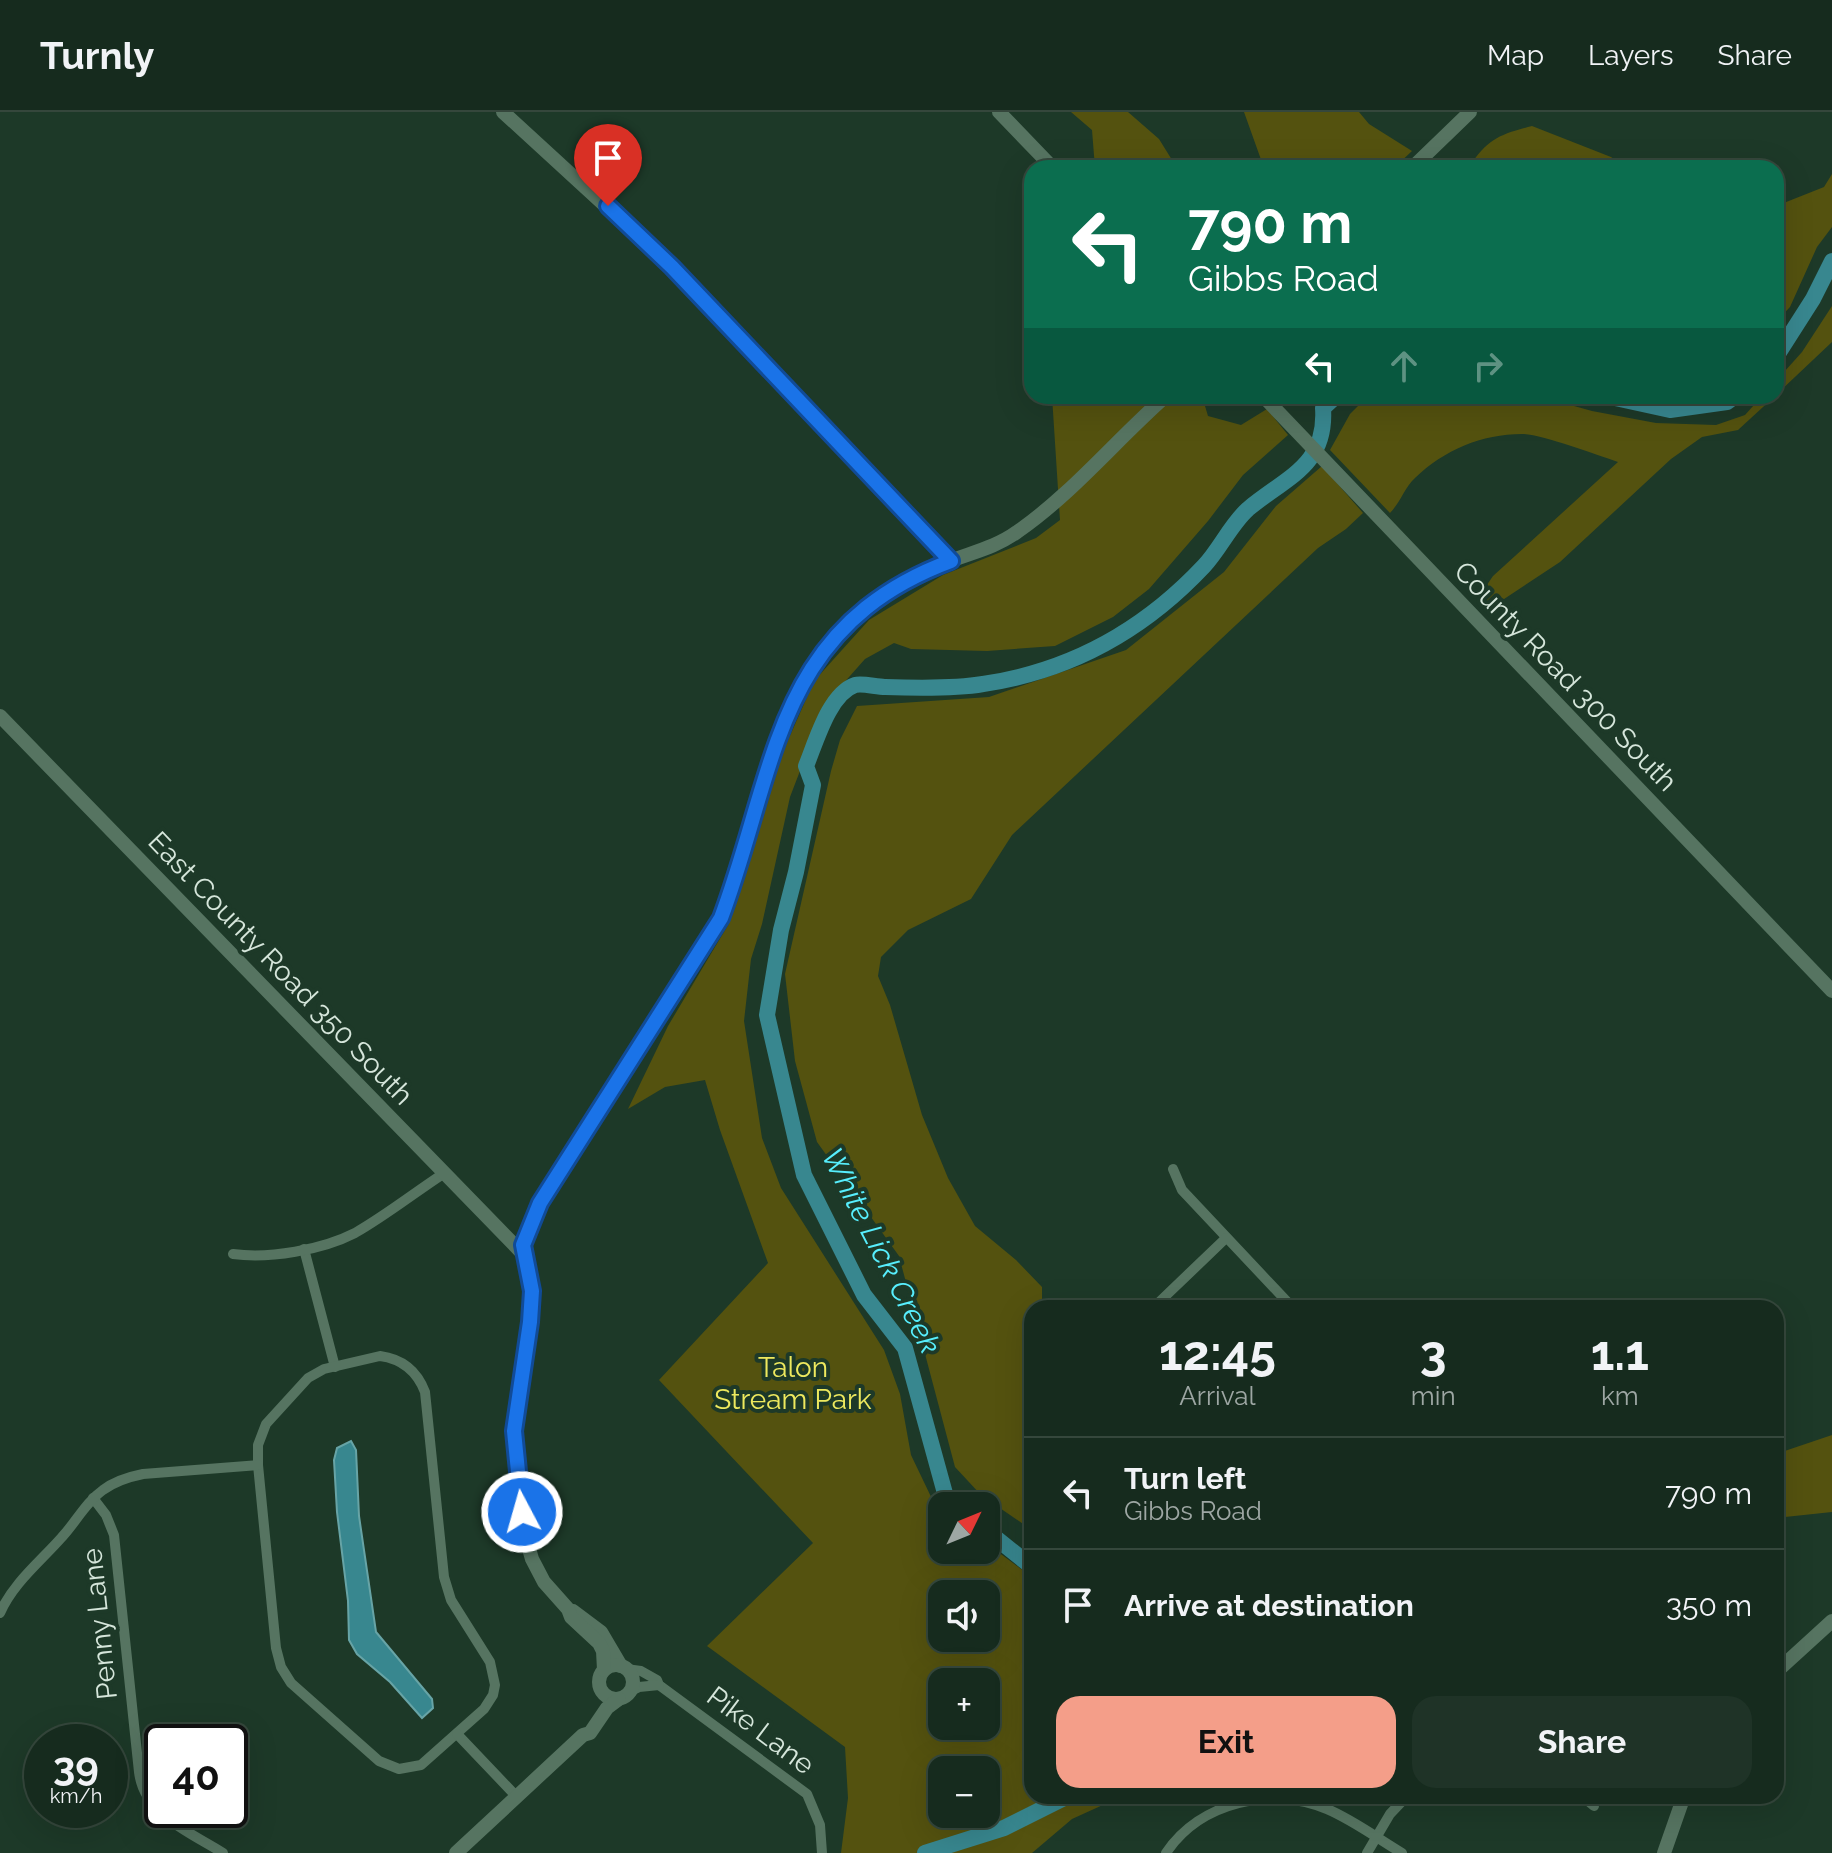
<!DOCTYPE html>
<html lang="en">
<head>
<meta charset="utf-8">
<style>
  body { margin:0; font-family:Raleway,sans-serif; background:#1f3327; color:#f1f3f6; height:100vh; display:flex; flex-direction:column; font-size:30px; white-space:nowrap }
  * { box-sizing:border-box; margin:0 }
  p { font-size:26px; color:#9ea7a4 }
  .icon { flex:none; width:44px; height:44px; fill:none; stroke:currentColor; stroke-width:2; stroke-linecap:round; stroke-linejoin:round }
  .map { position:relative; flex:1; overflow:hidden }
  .panel { position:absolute; left:1024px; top:1188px; width:760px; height:504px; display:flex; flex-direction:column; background:#162b1e; border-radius:24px; box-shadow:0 8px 32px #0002,0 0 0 2px #35473c }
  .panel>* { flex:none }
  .hud { position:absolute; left:1024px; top:48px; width:760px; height:244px; border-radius:24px; box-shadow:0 8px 32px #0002,0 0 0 2px #35473c; background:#0b6e4f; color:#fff; overflow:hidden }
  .needle { width:52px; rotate:47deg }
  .buttons { position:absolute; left:928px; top:1380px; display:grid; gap:16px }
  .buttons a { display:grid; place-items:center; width:72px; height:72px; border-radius:16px; background:#162b1e; box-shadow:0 8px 32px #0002,0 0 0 2px #35473c; font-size:40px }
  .speed { position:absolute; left:24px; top:1612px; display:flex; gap:16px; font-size:40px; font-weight:700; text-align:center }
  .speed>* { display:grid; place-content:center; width:104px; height:104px; border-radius:50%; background:#162b1e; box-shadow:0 8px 32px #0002,0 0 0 2px #35473c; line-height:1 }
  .speed small { font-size:20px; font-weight:400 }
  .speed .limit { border:4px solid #111; border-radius:12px; background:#fff; color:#111 }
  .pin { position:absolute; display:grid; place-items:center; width:68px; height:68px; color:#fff; margin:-82px -34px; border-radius:50% 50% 50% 0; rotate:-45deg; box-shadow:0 0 8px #0007 }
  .pin .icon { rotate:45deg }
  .me { position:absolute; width:88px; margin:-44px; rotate:354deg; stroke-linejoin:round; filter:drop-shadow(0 0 6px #0008) }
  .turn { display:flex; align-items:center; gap:28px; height:168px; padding:0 32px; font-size:36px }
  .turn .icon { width:104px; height:104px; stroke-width:2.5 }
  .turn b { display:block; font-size:56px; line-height:68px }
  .lanes { display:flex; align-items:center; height:76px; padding:0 32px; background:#0003; justify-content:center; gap:40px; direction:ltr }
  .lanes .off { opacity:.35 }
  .eta { display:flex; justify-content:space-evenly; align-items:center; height:136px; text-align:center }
  .eta b { font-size:48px; font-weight:700; line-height:56px }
  .primary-button { display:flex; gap:16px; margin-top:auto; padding:16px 32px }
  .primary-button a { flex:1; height:92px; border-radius:24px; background:#f49e89; color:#111; font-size:32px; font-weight:700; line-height:92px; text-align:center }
  .primary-button a+a { background:#1f3327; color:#f1f3f6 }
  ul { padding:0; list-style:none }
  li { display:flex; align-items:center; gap:24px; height:112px; padding:0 32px; border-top:2px solid #35473c }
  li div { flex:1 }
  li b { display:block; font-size:30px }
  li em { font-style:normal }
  header { display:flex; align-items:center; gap:48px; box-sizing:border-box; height:112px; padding:0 40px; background:#162b1e; border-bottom:2px solid #35473c }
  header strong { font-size:38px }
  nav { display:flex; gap:44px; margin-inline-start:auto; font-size:28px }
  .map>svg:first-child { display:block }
  .green { fill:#54520f; fill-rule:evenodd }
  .water { fill:#38878f; stroke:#67a4a6; stroke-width:2 }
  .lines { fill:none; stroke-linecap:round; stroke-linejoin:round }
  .river { stroke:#38878f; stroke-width:16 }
  .street { stroke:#567461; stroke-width:10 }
  .secondary { stroke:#567461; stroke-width:14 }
  .route-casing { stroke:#114b97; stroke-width:20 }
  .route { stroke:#1a73e8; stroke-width:14 }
  .labels { text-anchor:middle; stroke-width:8; stroke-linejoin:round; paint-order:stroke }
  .street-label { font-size:28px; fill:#d6e6db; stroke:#1d3928 }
  .park-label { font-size:28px; fill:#eee95e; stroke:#1d3928 }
  .water-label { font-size:30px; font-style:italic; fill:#57eefd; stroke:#1d3928 }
</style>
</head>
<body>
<header>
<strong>Turnly</strong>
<nav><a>Map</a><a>Layers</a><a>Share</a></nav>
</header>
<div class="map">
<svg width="1832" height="1741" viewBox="0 0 1832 1741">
  <rect width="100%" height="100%" fill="#1d3928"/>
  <!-- green -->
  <g class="green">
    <polygon points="1071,0 1128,0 1159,27 1177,56 1095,56 1092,18"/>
    <polygon points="1244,0 1359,0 1369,12 1412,39 1394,56 1346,56 1341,52 1314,56 1264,56"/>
    <path d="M 1532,14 L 1611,45 L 1627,56 L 1468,56 C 1488,27 1498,23 1532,14 Z"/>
    <polygon points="1832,62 1832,115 1817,135 1790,195 1776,210 1776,94 1824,75"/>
    <polygon points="1832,194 1832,230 1776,283 1776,269 1802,240"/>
    <path d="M 1052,284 L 1202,284 L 1208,304 L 1241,313 L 1267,297 L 1288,323 L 1243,363 L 1208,409 L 1149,477 L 1113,505 L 1055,534 L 987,539 L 911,537 L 894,531 L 865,547 L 826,591 L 790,685 L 762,812 L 751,847 L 744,909 L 762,1026 L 781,1076 L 884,1238 L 900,1282 L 911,1343 L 934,1391 L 942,1397 L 942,1438 L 986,1438 L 986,1431 L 1032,1465 L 1032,1684 L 1084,1684 L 1105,1692 L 1072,1707 L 1032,1741 L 841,1741 L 848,1686 L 845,1635 L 707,1534 L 813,1431 L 659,1268 L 768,1151 L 720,1018 L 705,968 L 665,975 L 628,997 L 668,914 L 728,813 L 781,644 L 814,569 L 869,508 L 943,463 L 1036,426 L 1060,408 ZM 942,1482 L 986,1482 L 986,1526 L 942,1526 ZM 942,1570 L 986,1570 L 986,1614 L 942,1614 ZM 942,1658 L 986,1658 L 986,1702 L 942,1702 Z"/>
    <path d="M 1368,284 L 1538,284 L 1592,299 L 1656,311 L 1716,313 L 1745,303 L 1762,284 L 1775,284 L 1738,318 L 1702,325 L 1671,347 L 1560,450 L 1492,495 L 1480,483 L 1493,464 L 1618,350 C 1597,343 1541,322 1522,322 C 1482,322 1444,338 1415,366 C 1405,375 1400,391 1390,401 L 1330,338 L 1350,302 Z"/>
    <polygon points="1322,354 1363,401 1346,417 1318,436 1012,723 971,787 908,818 881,845 878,864 890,893 922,1003 948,1066 975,1114 1016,1148 1042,1175 1042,1196 1032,1196 1032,1418 981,1383 955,1355 899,1144 817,1030 795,949 785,862 831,659 840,628 857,594 989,585 1126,538 1224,460 1276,394"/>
    <polygon points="1832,1323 1832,1400 1776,1406 1776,1342"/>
  </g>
  <!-- water -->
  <polygon class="water" points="351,1329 356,1338 359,1404 376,1520 432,1587 433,1596 422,1606 390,1570 357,1542 349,1528 348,1489 337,1400 334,1348 337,1336"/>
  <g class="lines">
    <!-- river -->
    <g class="river">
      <polyline points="1776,245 1813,187 1832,149"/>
      <polyline points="1606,284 1670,298 1727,290 1735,284"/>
      <path d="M 957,1394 L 946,1385 L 905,1236 L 864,1183 L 804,1063 L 767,903 L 781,818 L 796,760 L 813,673 L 806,654 C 816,630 829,582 855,573 C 863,571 876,575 885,575 C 915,576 954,577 983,572 C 1071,559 1143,519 1204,454 C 1220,437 1231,412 1248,397 C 1286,365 1327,354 1323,296 L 1336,284"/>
      <polyline points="986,1418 1032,1455"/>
      <polyline points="925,1741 1004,1716 1068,1684"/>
    </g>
    <!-- street -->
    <g class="street">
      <polyline points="1173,1057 1182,1078 1293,1196"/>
      <polyline points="304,1137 335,1255"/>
      <path d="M 233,1142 C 269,1147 322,1138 355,1121 C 385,1104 414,1081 443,1062"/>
      <polyline points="1153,1196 1226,1126"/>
      <path d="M 380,1244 C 403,1247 417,1259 425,1280 L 444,1465 L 451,1488 L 490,1550 L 495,1573 L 493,1583 L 484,1597 L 421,1653 L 399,1657 L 379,1649 L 291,1571 L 281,1555 L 276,1536 L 258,1353 L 258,1333 L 266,1312 L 308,1266 L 324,1257 Z"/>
      <path d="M 93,1386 L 106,1403 L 114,1423 L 139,1660 C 144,1703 190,1720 223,1741"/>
      <path d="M 0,1501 C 13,1471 41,1449 62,1425 C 76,1410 86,1390 103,1378 C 115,1369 128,1365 143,1362 L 258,1353"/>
      <polyline points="626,1557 641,1559 657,1568 659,1573 807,1682 820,1713 822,1741"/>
      <polyline points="629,1580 639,1575 659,1573"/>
      <polyline points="457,1622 516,1684"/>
      <polyline points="1582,1684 1594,1694"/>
      <path d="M 1166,1741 C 1200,1690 1271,1674 1327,1697 C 1353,1708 1377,1726 1402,1741"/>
      <polyline points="1367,1741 1390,1702 1407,1684"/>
    </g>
    <!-- secondary -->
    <g class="secondary">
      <polyline points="503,0 672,155 951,449"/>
      <polyline points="999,0 1053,56"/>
      <polyline points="1412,56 1470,0"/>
      <polyline points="1263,284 1832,879"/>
      <polyline points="0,604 525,1144"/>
      <polyline points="573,1499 601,1520 621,1554"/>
      <circle cx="616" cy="1570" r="17"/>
      <path d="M 604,1558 L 603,1539 L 599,1531 L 571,1505 L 568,1497 L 544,1470 L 532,1447 L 524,1419 L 514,1319 L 530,1210 L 532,1179 L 523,1133 L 540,1091 L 721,806 C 739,759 752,709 766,661 C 776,630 785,598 802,570 C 835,516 886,476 945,451 C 969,441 995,436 1017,420 C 1072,382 1116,328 1166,284"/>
      <polyline points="1776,1560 1832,1509"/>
      <polyline points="456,1741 583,1623 590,1621 607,1596 619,1587"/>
      <polyline points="1664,1741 1684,1684"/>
    </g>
  </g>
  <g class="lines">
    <!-- route casing -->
    <g class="route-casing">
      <path id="route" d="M 522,1400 L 514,1319 L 530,1210 L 532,1179 L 523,1133 L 540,1091 L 721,806 C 777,657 774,515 951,449 L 672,155 L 608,94"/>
    </g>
    <!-- route -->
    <use href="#route" class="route"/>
  </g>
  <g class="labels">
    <!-- street labels -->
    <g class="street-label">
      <text transform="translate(1566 564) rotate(46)" y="10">County Road 300 South</text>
      <text transform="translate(281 856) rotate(46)" y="10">East County Road 350 South</text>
      <text transform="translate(99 1512) rotate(-96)" y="10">Penny Lane</text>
      <text transform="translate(761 1618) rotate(37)" y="10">Pike Lane</text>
    </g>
    <!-- park labels -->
    <g class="park-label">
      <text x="793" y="1265">Talon<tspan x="793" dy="32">Stream Park</tspan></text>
    </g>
    <!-- water labels -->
    <g class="water-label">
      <text transform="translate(881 1139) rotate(63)" y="10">White Lick Creek</text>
    </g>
  </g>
</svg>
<div class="buttons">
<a><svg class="needle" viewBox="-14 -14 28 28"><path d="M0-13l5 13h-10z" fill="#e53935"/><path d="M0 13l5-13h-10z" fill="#9ea7a4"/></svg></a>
<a><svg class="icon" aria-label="sound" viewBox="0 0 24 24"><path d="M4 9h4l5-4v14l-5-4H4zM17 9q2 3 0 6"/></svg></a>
<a>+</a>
<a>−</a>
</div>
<div class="speed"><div>39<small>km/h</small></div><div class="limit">40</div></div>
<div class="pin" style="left:608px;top:94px;background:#d93025"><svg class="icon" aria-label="arrive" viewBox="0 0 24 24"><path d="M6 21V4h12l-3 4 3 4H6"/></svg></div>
<svg class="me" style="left:522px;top:1400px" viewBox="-20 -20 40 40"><circle r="17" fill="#1a73e8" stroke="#fff" stroke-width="3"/><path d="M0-11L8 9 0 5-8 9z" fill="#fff"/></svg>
<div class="hud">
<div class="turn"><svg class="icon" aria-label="left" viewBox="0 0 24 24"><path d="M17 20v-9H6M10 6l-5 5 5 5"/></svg><div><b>790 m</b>Gibbs Road</div></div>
<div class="lanes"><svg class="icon" aria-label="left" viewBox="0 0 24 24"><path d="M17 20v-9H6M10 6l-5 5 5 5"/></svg><svg class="icon off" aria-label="ahead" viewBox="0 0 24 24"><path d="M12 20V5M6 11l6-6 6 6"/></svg><svg class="icon off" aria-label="right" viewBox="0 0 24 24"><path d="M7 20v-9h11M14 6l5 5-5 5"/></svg></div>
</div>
<section class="panel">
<div class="eta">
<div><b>12:45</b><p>Arrival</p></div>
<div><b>3</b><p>min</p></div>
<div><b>1.1</b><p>km</p></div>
</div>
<ul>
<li><svg class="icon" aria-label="left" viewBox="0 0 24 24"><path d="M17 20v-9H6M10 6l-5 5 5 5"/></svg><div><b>Turn left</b><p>Gibbs Road</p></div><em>790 m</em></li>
<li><svg class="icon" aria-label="arrive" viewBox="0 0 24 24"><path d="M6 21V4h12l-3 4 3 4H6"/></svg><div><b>Arrive at destination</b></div><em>350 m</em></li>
</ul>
<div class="primary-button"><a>Exit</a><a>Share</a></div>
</section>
</div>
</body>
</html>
